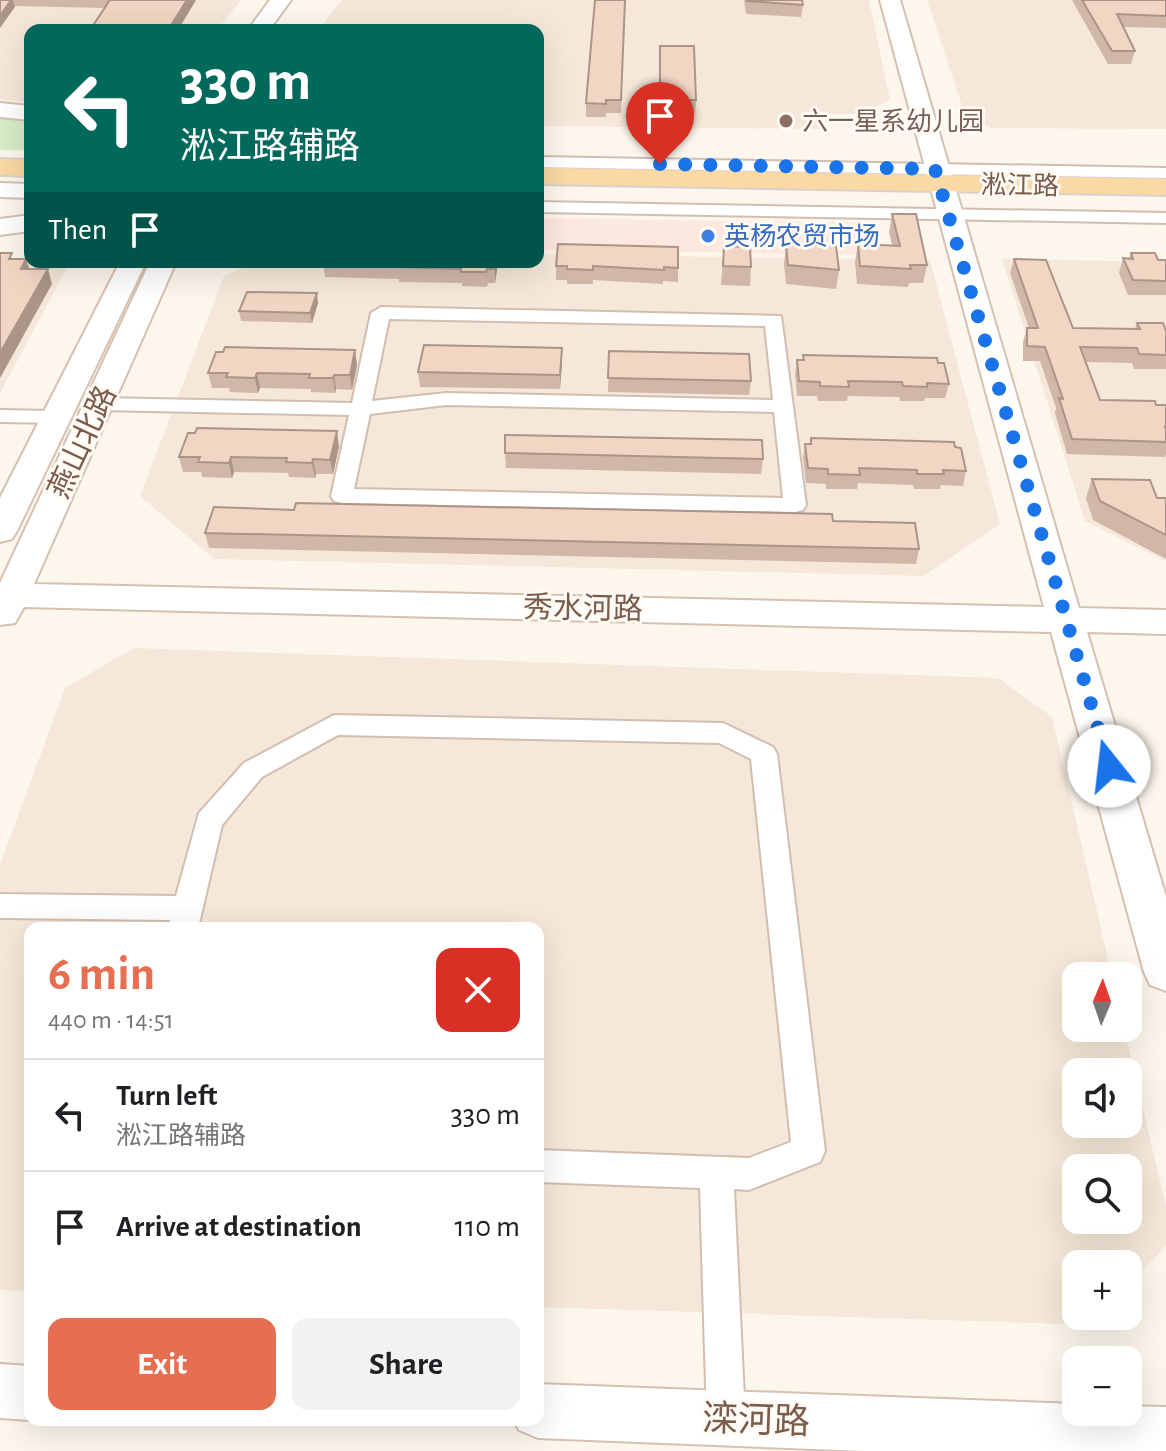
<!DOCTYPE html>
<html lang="en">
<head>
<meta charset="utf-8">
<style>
  body { margin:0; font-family:"Alegreya Sans","Noto Sans SC",sans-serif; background:#f2f2f2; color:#202124; height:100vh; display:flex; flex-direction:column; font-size:30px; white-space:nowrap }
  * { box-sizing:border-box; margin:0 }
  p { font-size:26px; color:#757577 }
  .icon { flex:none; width:44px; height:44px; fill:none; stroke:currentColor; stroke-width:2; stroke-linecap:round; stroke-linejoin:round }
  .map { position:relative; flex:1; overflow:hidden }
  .side { position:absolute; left:24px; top:922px; width:520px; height:504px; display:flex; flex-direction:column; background:#fff; border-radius:16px; box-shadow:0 8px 32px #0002 }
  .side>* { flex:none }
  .hud { position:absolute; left:24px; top:24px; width:520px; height:244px; border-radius:16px; box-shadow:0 8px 32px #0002; background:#00695c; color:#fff; overflow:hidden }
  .needle { width:52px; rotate:2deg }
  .fabs { position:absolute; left:1062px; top:962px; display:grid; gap:16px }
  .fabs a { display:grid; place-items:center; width:80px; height:80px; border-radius:16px; background:#fff; box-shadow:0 8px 32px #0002; font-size:40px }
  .pin { position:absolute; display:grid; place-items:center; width:68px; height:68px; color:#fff; margin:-82px -34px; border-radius:50% 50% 50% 0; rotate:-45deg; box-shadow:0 0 8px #0007 }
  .pin .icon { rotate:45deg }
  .me { position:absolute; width:88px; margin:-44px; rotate:344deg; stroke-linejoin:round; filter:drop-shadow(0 0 6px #0008) }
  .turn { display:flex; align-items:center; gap:28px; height:168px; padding:0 24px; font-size:36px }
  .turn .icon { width:104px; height:104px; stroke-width:2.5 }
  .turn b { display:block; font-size:56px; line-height:68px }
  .then { display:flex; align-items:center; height:76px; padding:0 24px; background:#0003; gap:16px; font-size:30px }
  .round { display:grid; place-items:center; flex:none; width:84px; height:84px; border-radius:16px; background:#f2f2f2 }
  .overview { display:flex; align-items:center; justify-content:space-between; height:136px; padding:0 24px }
  h1 { font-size:48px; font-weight:700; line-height:60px; color:#e76f51 }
  .button { display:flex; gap:16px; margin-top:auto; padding:16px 24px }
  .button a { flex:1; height:92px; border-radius:16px; background:#e76f51; color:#fff; font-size:32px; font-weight:700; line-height:92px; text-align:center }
  .button a+a { background:#f2f2f2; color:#202124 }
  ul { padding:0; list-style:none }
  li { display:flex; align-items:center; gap:24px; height:112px; padding:0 24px; border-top:2px solid #e0e0e0 }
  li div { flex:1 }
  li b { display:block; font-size:30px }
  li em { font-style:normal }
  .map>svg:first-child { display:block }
  .residential { fill:#f5e8da; fill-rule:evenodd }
  .commercial { fill:#fde8e0 }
  .green { fill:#d8ecc9 }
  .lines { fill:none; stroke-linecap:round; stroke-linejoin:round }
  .street-casing { stroke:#d1beb0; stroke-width:4 }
  .secondary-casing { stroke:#d6c0b0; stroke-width:4 }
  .primary-casing { stroke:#dad1cd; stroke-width:4 }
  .street { fill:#fff; fill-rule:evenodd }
  .secondary { fill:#fff; fill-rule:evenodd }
  .primary { fill:#fbd9a5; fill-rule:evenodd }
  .wall { fill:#d1b7a8 }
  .shaded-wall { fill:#aa9588 }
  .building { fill:#f3d5c3; stroke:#aa9588; stroke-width:2 }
  .route { stroke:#1a73e8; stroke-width:14; stroke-dasharray:0 25.2 }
  .education-dot { fill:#8d6e63; stroke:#fffaf3; stroke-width:3 }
  .shop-dot { fill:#3f7fe0; stroke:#fffaf3; stroke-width:3 }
  .labels { text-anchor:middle; stroke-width:6; stroke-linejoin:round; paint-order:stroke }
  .far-education-label { font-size:26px; fill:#785e54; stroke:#fffaf3; text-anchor:start }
  .far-street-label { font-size:26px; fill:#7a5c4d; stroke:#fffaf3 }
  .far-shop-label { font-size:26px; fill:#366cbe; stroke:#fffaf3; text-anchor:start }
  .street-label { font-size:30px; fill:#7a5c4d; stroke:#fffaf3 }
  .near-street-label { font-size:36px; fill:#7a5c4d; stroke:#fffaf3 }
</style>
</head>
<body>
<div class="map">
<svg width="1166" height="1451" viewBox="0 0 1166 1451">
  <rect width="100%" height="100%" fill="#fdf6ec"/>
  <!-- residential -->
  <g class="residential">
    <polygon points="0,0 241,0 217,30 30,30 30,103 0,99"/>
    <polygon points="342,0 869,0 890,100 861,114 821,114 822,129 538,126 538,30 318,30"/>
    <polygon points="927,0 1166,0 1166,129 991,128 965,115"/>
    <polygon points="538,254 930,260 1000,524 924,576 214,559 140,496 224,276 258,262 538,262"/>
    <polygon points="1002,259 1166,262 1166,561 1085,521"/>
    <polygon points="0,262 70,262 0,393"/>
    <path d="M 134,648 L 998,678 L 1052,717 L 1112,976 L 1076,976 L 1076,1028 L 1124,1028 L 1166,1207 L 1166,1246 L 1128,1286 L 1128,1264 L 1076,1264 L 1076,1316 L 1100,1316 L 1092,1325 L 538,1307 L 538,928 L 30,928 L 30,1291 L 0,1290 L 0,865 L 65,688 ZM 1076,1072 L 1128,1072 L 1128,1124 L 1076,1124 ZM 1076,1168 L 1128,1168 L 1128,1220 L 1076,1220 Z"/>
  </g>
  <!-- commercial -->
  <polygon class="commercial" points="538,218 876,223 883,255 538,250"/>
  <!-- green -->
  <polygon class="green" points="0,118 30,121 30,150 0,150"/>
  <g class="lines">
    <!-- street casing -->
    <g class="street-casing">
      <g id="street">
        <polygon points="538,157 1166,168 1166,178 538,167"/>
        <polygon points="538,202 1166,213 1166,223 538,212"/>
        <path d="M 381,307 L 781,316 L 806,505 L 803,510 L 795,512 L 342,503 L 334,501 L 331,496 L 349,415 L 100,410 L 90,404 L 100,398 L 352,403 L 371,313 ZM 389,319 L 765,326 L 773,400 L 446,393 L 372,401 ZM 446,405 L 774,412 L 783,498 L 354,489 L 370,414 Z"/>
        <polygon points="0,410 55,411 65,417 55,423 0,422"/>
        <polygon points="334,715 723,723 773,747 777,754 825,1151 820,1162 749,1190 734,1189 745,1418 739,1431 726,1437 713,1431 707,1418 700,1188 538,1182 538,1150 749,1158 791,1142 751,759 719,743 338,735 262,777 222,825 198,928 168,928 170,920 0,918 0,894 176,896 199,813 244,763"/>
      </g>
    </g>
    <!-- secondary casing -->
    <g class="secondary-casing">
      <g id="secondary">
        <polygon points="270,0 291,0 269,30 248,30"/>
        <polygon points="880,0 900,0 1079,608 1166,610 1166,634 1087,632 1166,897 1166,991 1150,985 1144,972 1051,632 24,607 15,623 0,625 0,583 150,262 176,262 34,584 1044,607"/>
        <polygon points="0,103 30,106 30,120 0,117"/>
        <polygon points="0,183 30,184 30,198 0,197"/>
        <polygon points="30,215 30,231 0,235 0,219"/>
        <polygon points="120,262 146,262 17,531 12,539 0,542 0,498"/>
        <polygon points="0,1364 30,1366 30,1420 0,1418"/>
        <polygon points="538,1384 1076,1404 1076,1412 1128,1412 1128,1406 1166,1407 1166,1451 864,1451 538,1438 519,1430 514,1420 538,1420"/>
      </g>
    </g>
    <!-- primary casing -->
    <g class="primary-casing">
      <g id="primary">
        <polygon points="0,159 30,160 30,176 0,175"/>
        <polygon points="538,168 1166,179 1166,195 538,184"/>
      </g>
    </g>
    <!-- street -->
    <use href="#street" class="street"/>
    <!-- secondary -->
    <use href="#secondary" class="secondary"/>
    <!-- primary -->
    <use href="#primary" class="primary"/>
  </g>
  <!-- wall -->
  <g class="wall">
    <polygon points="0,0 196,0 178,30 90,30 105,8 14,6 15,7"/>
    <polygon points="625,0 621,113 606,113 606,117 586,117 586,103"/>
    <polygon points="744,0 802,0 803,5 801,17 746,14"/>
    <polygon points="1072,0 1166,0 1166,28 1123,27 1135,51 1131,64 1108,64"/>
    <polygon points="659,59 696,100 695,114 681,114 681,118 659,118"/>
    <polygon points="892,214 927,265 923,283 909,283 908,287 857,284 855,262 858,244 892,245 889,232"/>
    <polygon points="786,245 839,270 836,289 786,284 784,264"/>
    <polygon points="724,246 751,267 750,286 721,285"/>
    <polygon points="1131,253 1158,260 1166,260 1166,295 1128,295 1119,273 1123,258 1129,258"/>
    <polygon points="1014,259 1073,328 1135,329 1137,323 1166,331 1166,369 1134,369 1132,363 1085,362 1100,400 1166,405 1166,454 1165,457 1067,454 1055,413 1056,408 1040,361 1023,361 1023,342 1027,328 1029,328 1010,273"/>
    <polygon points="498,262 495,283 488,283 487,287 462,286 462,283 399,282 399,279 325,277 323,263"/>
    <polygon points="556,266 678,268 678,282 663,281 663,284 593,280 593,284 567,284 567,280 556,280"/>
    <polygon points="318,303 312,323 241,321 239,311"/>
    <polygon points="562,348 560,389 420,387 418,372"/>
    <polygon points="355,350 357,365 352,390 336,389 335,393 311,392 311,389 260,388 258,393 230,392 229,388 212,388 208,373"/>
    <polygon points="609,351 751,381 749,395 608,392"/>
    <polygon points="803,355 938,363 949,384 945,398 925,398 924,401 900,401 899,397 848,396 847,401 818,401 817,396 797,396 795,374 797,360 803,360"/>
    <polygon points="811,438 955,447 966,471 963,486 941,485 940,489 914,489 913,485 858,483 857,489 826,489 826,484 806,483 803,458 805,444 810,444"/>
    <polygon points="339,446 333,474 316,474 315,478 289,477 288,473 234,472 232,478 202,477 201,472 183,472 179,457"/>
    <polygon points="505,453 763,459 761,474 506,468"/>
    <polygon points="1092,479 1157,498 1166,498 1166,559 1093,520 1086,498"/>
    <polygon points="833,521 919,549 916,564 209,548 205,533"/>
  </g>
  <!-- shaded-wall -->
  <g class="shaded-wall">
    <polygon points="11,0 13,0 15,7 0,28 0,16"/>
    <polygon points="187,0 196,0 178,30 168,30"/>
    <polygon points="26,259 31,274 21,269"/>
    <polygon points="496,262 498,263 495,283 495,269"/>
    <polygon points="48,269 52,284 0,378 0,353"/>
    <polygon points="317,293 318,303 312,323 310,313"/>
    <polygon points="562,348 562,363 560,389 560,375"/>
    <polygon points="355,350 357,365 352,390 350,375"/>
    <polygon points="257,373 260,388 258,393 255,378"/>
    <polygon points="334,375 336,389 335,393 333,378"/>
    <polygon points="337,431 339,446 333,474 330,460"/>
    <polygon points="231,457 234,472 232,478 229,463"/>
    <polygon points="313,459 316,474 315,478 312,463"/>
  </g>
  <!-- building -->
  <g class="building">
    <polygon points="0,0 11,0 0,16"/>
    <polygon points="110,0 187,0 168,30 90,30"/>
    <polygon points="595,0 625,0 621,100 606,100 606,104 586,103"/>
    <polygon points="747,0 802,0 803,5 747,1"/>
    <polygon points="1082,0 1166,0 1166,16 1117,14 1135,51 1112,51"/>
    <polygon points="660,46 694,46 696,100 682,100 682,104 660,104"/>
    <polygon points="892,214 916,214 927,265 910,265 911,269 860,266 858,244 900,246"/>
    <polygon points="558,244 678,247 678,268 664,267 664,270 593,266 593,270 567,269 567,266 556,266"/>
    <polygon points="786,245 836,246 839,270 788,265"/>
    <polygon points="724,246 750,247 751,267 723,266"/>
    <polygon points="0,253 12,253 9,259 26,259 21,269 48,269 0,353"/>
    <polygon points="1131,253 1155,253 1158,260 1166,260 1166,281 1133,280 1123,258 1133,259"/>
    <polygon points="1014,259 1046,260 1073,328 1140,329 1137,323 1163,323 1166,331 1166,355 1139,354 1137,348 1080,347 1100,400 1155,401 1156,405 1166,405 1166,426 1165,426 1166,430 1166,442 1072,439 1059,398 1063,399 1045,347 1027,346 1027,328 1038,328"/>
    <polygon points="323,262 496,262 495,269 487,269 486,272 461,272 461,269 398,267 398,264"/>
    <polygon points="247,292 317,293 310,313 239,311"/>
    <polygon points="424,345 562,348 560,375 418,372"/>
    <polygon points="225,347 355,350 350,375 334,375 333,378 309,378 310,374 257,373 255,378 226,377 228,373 208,373 216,352 223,352"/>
    <polygon points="609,351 749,354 751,381 608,378"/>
    <polygon points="803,355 937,358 938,363 944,363 949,384 927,383 927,387 903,386 902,382 848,381 849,387 820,386 820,382 799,381 797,360 804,360"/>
    <polygon points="197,428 337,431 330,460 313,459 312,463 286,462 287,458 231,457 229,463 198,462 200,457 179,457 188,433 195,433"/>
    <polygon points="505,435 762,440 763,459 505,453"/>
    <polygon points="811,438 954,442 955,447 961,448 966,471 943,470 944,474 917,474 917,470 859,468 860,475 828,474 828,469 808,468 805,444 811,444"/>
    <polygon points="1092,479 1150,480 1157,498 1166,498 1166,535 1100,501"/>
    <polygon points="296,503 832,514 833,521 915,523 919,549 205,533 214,507 294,510"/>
  </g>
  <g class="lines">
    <!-- route -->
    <polyline class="route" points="660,164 935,169 1109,766"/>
  </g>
  <!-- markers -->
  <circle class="education-dot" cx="786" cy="121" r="8"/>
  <circle class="shop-dot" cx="708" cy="236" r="8"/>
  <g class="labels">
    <!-- far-education labels -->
    <g class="far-education-label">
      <text x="802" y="130">六一星系幼儿园</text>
    </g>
    <!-- far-street labels -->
    <g class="far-street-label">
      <text transform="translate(1020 185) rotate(1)" y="9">淞江路</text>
    </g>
    <!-- far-shop labels -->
    <g class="far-shop-label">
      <text x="724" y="245">英杨农贸市场</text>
    </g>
    <!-- street labels -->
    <g class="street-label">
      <text transform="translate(82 442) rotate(-65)" y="10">燕山北路</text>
      <text transform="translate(583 608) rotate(1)" y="10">秀水河路</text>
    </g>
    <!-- near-street labels -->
    <g class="near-street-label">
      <text transform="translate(756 1419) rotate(2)" y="13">滦河路</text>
    </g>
  </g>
</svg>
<div class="fabs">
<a><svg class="needle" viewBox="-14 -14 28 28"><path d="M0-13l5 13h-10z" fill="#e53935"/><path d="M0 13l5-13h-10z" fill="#757577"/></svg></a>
<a><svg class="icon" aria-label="sound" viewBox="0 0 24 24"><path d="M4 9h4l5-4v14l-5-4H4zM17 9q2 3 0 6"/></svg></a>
<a><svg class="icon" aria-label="search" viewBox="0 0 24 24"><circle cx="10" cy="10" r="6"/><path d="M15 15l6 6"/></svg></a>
<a>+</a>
<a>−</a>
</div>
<div class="pin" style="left:660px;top:164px;background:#d93025"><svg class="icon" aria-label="arrive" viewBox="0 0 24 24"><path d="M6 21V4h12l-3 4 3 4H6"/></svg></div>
<svg class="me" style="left:1109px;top:766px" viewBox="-20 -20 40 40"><circle r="19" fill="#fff"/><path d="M0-13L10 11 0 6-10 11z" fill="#1a73e8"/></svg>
<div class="hud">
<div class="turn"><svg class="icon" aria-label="left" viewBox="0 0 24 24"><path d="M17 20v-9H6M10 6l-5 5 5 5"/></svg><div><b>330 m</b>淞江路辅路</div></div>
<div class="then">Then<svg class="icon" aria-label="arrive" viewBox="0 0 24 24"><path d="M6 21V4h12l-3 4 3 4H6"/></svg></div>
</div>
<section class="side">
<div class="overview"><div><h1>6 min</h1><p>440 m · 14:51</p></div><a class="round" style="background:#d93025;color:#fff"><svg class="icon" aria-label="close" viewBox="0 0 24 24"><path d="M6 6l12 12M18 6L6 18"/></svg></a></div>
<ul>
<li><svg class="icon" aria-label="left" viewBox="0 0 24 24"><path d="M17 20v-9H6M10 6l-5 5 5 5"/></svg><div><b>Turn left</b><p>淞江路辅路</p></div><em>330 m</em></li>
<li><svg class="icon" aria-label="arrive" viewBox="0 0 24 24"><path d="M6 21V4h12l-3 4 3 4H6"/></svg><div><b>Arrive at destination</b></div><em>110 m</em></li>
</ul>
<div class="button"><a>Exit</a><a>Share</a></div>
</section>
</div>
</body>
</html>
